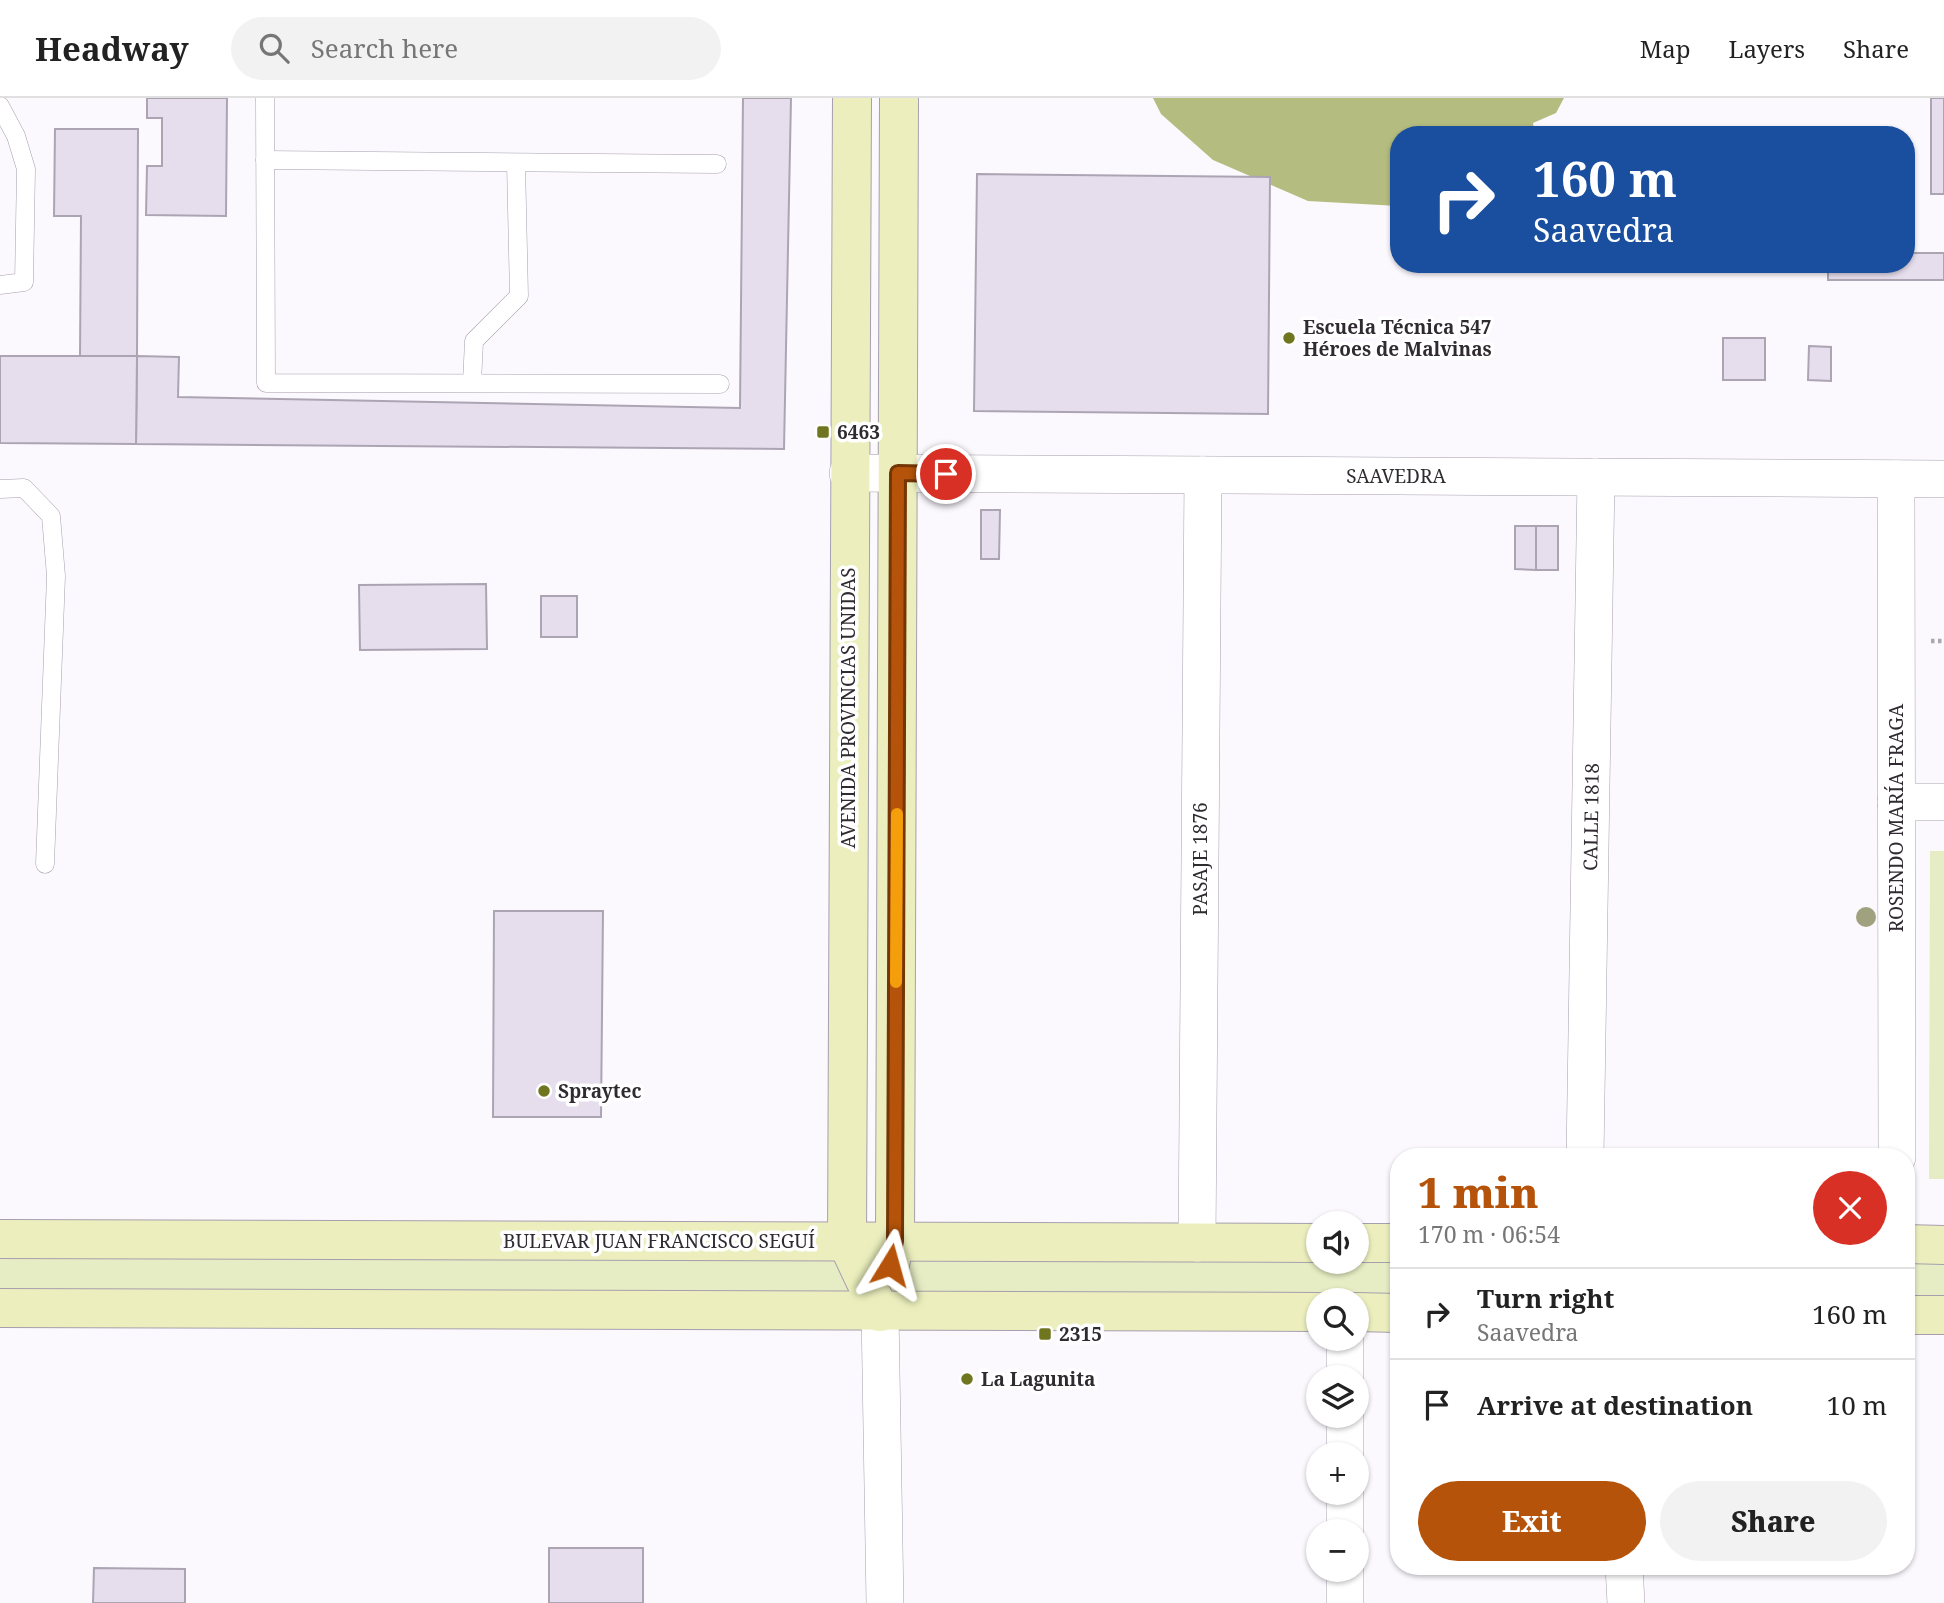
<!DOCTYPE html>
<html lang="en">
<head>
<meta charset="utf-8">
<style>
  body { margin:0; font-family:"Noto Serif",serif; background:#f2f2f2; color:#222; height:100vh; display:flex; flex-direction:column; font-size:26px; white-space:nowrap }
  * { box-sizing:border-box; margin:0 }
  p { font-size:23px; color:#767676 }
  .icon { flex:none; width:38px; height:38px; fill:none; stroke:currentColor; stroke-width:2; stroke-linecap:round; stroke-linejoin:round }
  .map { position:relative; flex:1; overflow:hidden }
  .sheet { position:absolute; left:1390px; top:1050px; width:525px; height:427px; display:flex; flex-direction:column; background:#fff; border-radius:28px; box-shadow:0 2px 5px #0004 }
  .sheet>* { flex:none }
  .top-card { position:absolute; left:1390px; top:28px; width:525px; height:147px; border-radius:28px; box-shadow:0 2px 5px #0004; background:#1a4fa0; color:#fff; overflow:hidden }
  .controls { position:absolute; left:1306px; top:1113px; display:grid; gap:14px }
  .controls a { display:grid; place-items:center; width:63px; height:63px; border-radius:50%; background:#fff; box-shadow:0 2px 5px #0004; font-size:35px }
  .pin { position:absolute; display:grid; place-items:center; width:60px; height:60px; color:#fff; margin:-30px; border:4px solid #fff; border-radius:50%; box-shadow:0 2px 7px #0007 }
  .me { position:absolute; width:77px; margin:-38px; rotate:8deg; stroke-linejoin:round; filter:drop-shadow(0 0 5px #0008) }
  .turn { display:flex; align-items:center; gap:24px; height:147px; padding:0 28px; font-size:32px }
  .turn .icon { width:91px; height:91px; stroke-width:2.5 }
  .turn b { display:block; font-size:49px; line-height:60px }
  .round { display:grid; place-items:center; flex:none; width:74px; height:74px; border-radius:37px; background:#f2f2f2 }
  .summary { display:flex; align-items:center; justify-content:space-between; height:119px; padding:0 28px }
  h1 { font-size:42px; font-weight:800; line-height:52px; color:#b45309 }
  .action { display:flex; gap:14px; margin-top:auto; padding:14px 28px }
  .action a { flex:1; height:80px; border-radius:42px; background:#b45309; color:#fff; font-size:28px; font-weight:800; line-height:80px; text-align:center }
  .action a+a { background:#f2f2f2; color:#222 }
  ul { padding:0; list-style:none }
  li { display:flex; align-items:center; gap:21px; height:91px; padding:0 28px; border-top:2px solid #e0e0e0 }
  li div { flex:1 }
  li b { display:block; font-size:26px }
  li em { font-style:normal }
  header { display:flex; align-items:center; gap:42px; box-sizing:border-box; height:98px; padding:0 35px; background:#fff; border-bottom:2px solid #e0e0e0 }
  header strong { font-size:33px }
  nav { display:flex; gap:38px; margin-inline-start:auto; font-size:24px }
  .search { width:490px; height:63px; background:#f2f2f2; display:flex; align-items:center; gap:18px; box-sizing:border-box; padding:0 24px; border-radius:38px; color:#767676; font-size:26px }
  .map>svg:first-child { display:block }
  .green { fill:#e6ecc3 }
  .forest { fill:#b5bc7f }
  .building { fill:#e6deed; stroke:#aca4b3; stroke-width:2 }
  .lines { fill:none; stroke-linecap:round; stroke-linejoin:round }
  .lane-casing { stroke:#a79fae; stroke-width:19 }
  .street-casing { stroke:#a79fae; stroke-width:38 }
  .secondary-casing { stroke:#a79fae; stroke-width:40 }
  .path { stroke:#aba8ae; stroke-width:4.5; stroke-dasharray:3.5 3.5; stroke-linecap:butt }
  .lane { stroke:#fff; stroke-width:18 }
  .street { stroke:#fff; stroke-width:37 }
  .secondary { stroke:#ecefbd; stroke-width:38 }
  .tree { fill:#a0a17e }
  .route-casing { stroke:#753606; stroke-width:18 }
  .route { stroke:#b45309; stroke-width:12 }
  .slow { stroke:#f59e0b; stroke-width:12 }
  .poi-dot { fill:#70761f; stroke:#fff; stroke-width:2.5 }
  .labels { text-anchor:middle; stroke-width:7; stroke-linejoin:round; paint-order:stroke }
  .poi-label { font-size:19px; font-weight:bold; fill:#2f2b31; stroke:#fff; text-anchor:start }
  .street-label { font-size:19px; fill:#2f2b31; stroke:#fff }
</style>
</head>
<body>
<header>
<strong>Headway</strong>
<div class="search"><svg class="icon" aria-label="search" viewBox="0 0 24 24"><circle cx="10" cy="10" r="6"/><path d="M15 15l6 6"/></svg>Search here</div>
<nav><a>Map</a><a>Layers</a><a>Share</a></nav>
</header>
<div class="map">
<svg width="1944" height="1505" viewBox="0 0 1944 1505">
  <rect width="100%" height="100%" fill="#fbf8fe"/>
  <!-- green -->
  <g class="green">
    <polygon points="1930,753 1944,753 1944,1081 1929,1081"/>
    <polygon points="0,1141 1318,1164 1356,1164 1398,1145 1398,1215 1356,1202 0,1210"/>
    <polygon points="1906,1146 1944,1147 1944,1217 1906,1217"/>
  </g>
  <!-- forest -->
  <polygon class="forest" points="1153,0 1564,0 1556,15 1533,25 1535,37 1398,37 1398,108 1308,103 1213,62 1161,16"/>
  <!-- building -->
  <g class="building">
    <polygon points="147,0 227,0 226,118 146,117 147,68 162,68 162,20 147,20"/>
    <polygon points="743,0 791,0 784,351 136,346 137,258 179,259 178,299 740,310"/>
    <rect x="1931" y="0" width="13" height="96"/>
    <polygon points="55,31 138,31 137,258 80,258 81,118 54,118"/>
    <polygon points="977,76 1270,79 1268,316 974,313"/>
    <polygon points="1906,155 1944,155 1944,182 1828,182 1828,166 1906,166"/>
    <rect x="1723" y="240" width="42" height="42"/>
    <polygon points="1809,248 1831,249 1831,283 1808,282"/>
    <polygon points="0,258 137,258 136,346 0,345"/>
    <polygon points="981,412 1000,412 999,461 981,461"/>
    <polygon points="1515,428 1536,428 1536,472 1515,471"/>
    <rect x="1536" y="428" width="22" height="44"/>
    <polygon points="486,486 487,551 360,552 359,487"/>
    <rect x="541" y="498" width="36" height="41"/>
    <polygon points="494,813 603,813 601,1019 493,1019"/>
    <rect x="549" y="1450" width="94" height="55"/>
    <polygon points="94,1470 185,1471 185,1505 93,1505"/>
  </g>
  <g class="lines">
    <!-- lane casing -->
    <g class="lane-casing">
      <g id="lane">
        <polyline points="265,0 266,285 720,286"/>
        <polyline points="0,8 16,38 26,71 24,184 0,187"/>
        <polyline points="265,62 717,66"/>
        <polyline points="472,285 474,243 519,198 516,65"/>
        <polyline points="0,391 24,390 51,418 56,478 45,766"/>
      </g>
    </g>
    <!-- street casing -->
    <g class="street-casing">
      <g id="street">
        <polyline points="848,375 1944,381"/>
        <polyline points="1896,381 1897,1059"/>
        <polyline points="1896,704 1944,704"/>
        <polyline points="1585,1059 1596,379"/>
        <polyline points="1197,1145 1203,377"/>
        <polyline points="880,1214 885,1505"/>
        <polyline points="1345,1279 1345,1241"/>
        <polyline points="1345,1356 1345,1318"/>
        <polyline points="1345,1433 1345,1395"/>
        <polyline points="1624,1468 1626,1505"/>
        <polyline points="1345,1505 1345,1472"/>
      </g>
    </g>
    <!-- secondary casing -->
    <g class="secondary-casing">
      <g id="secondary">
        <polyline points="852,0 847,1144 880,1214"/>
        <polyline points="0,1141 1318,1145"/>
        <polyline points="1356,1145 1398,1145"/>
        <polyline points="1906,1146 1944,1147"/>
        <polyline points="890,1166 895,1143 899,0"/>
        <polyline points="0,1210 1318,1214"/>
        <polyline points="1356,1214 1398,1215"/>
        <polyline points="1906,1217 1944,1217"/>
      </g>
    </g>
    <!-- path -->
    <polyline class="path" points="1931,543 1944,543"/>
    <!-- lane -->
    <use href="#lane" class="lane"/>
    <!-- street -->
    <use href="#street" class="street"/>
    <!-- secondary -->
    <use href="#secondary" class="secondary"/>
  </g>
  <!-- trees -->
  <circle class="tree" cx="1866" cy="819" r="10"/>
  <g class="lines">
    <!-- route casing -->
    <g class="route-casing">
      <polyline id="route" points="890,1167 895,1143 898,375 946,376"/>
    </g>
    <!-- route -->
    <use href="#route" class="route"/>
    <!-- slow -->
    <polyline class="slow" points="896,884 897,716"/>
  </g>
  <!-- markers -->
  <g class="poi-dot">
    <circle cx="1289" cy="240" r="7"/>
    <rect x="816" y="327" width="14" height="14" rx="3.5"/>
    <circle cx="544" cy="993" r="7"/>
    <rect x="1038" y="1229" width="14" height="14" rx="3.5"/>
    <circle cx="967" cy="1281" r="7"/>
  </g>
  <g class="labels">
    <!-- poi labels -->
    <g class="poi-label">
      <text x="1303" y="236">Escuela Técnica 547<tspan x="1303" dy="22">Héroes de Malvinas</tspan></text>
      <text x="837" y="341">6463</text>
      <text x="558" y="1000">Spraytec</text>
      <text x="1059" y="1243">2315</text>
      <text x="981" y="1288">La Lagunita</text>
    </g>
    <!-- street labels -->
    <g class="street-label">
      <text x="1396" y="385">SAAVEDRA</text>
      <text transform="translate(848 610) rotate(-90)" y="7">AVENIDA PROVINCIAS UNIDAS</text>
      <text transform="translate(1591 719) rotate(-89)" y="7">CALLE 1818</text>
      <text transform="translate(1896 720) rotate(-90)" y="7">ROSENDO MARÍA FRAGA</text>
      <text transform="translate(1200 761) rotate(-90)" y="7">PASAJE 1876</text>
      <text x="659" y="1150">BULEVAR JUAN FRANCISCO SEGUÍ</text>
    </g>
  </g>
</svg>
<div class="controls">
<a><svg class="icon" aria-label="sound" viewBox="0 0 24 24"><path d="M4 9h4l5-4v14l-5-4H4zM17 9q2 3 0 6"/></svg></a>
<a><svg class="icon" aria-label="search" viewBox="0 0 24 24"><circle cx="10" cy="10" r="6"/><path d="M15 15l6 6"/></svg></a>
<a><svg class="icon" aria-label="layers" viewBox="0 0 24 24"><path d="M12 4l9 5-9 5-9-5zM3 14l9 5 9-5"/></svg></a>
<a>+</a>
<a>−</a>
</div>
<div class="pin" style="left:946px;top:376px;background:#d93025"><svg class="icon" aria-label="arrive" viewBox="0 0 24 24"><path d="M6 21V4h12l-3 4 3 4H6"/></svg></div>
<svg class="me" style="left:890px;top:1167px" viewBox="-20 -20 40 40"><path d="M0-17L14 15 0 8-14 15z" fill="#b45309" stroke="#fff" stroke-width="4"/></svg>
<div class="top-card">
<div class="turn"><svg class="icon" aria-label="right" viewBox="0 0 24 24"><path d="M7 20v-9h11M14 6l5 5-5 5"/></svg><div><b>160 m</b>Saavedra</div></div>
</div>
<section class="sheet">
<div class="summary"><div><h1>1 min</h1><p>170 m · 06:54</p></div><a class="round" style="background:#d93025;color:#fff"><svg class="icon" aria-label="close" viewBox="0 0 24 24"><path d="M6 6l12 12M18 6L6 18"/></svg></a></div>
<ul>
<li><svg class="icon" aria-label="right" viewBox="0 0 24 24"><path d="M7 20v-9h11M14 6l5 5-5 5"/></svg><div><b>Turn right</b><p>Saavedra</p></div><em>160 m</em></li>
<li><svg class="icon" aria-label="arrive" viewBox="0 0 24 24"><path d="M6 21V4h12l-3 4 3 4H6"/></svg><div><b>Arrive at destination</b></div><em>10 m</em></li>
</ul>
<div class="action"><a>Exit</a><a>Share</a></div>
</section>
</div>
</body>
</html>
